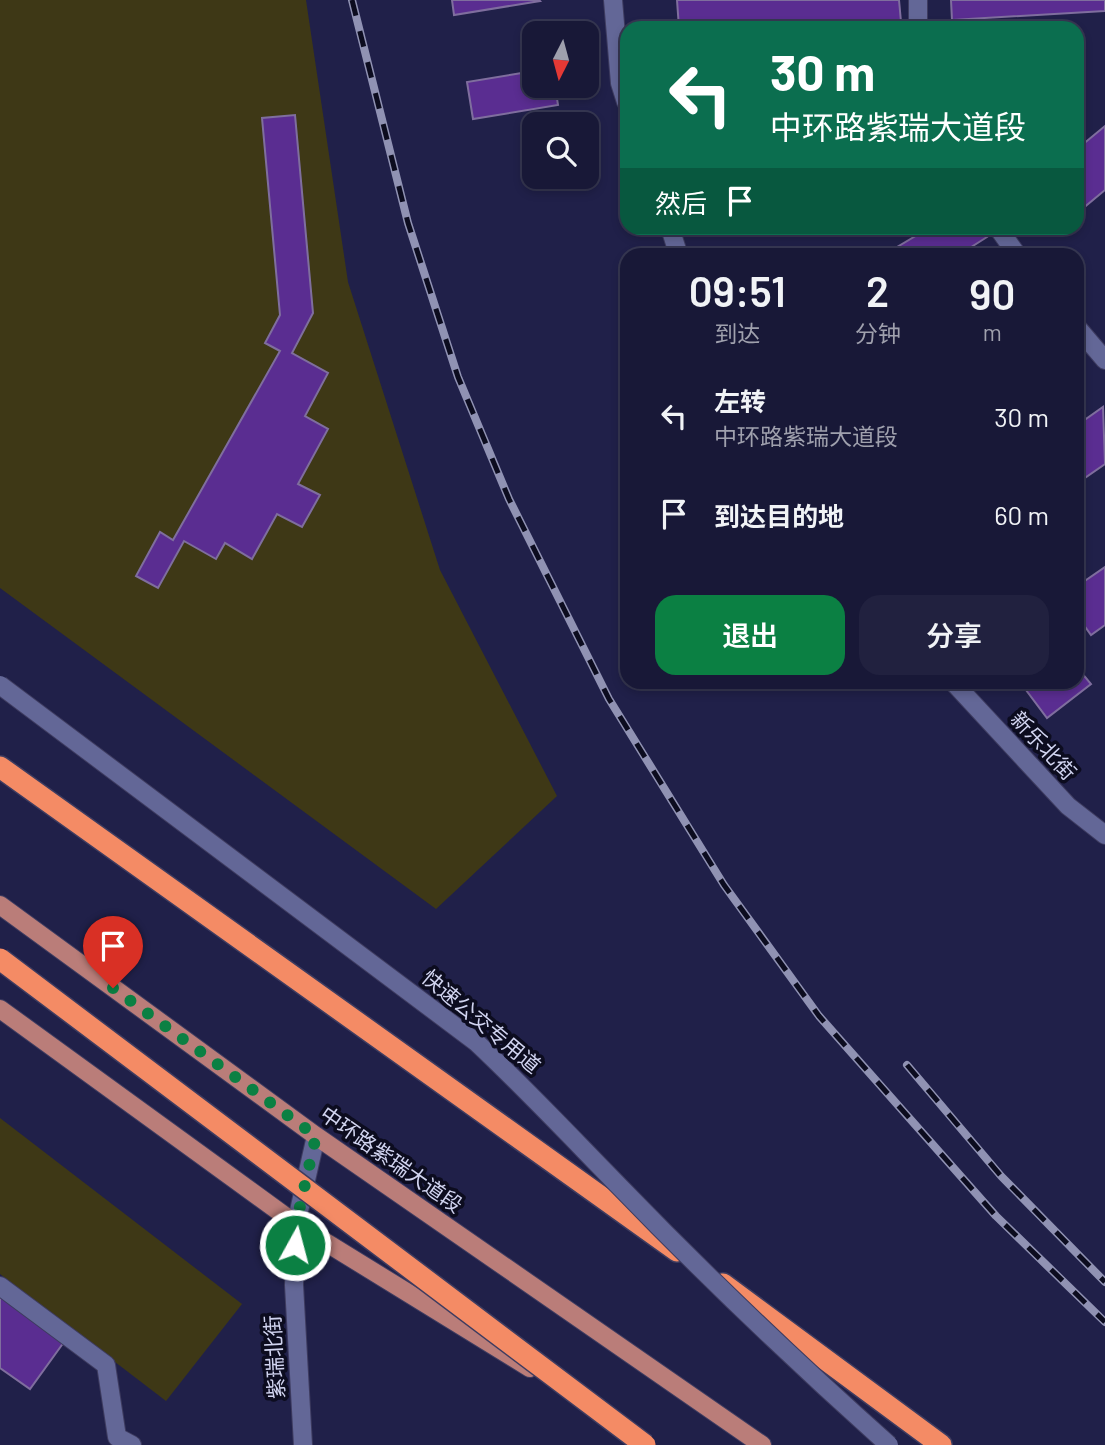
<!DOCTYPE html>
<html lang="zh">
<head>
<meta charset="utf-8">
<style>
  body { margin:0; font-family:Barlow,"Noto Sans SC",sans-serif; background:#21213f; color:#f1f3f6; height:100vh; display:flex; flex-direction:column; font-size:26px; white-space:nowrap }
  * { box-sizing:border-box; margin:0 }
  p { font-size:23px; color:#9fa0ad }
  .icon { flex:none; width:38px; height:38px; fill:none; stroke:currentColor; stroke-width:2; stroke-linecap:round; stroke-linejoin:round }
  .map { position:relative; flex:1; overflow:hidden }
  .sheet { position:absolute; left:620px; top:248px; width:464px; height:441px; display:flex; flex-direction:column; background:#181837; border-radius:21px; box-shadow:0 4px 10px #0003,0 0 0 2px #363752 }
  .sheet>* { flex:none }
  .hud { position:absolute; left:620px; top:21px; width:464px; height:214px; border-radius:21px; box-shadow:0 4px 10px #0003,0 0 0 2px #363752; background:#0b6e4f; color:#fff; overflow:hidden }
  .needle { width:46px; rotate:186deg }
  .buttons { position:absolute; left:522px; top:21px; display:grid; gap:14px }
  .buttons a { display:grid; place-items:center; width:77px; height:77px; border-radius:14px; background:#181837; box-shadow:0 4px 10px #0003,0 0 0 2px #363752; font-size:35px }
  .pin { position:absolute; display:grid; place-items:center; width:60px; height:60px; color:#fff; margin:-72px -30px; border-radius:50% 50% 50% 0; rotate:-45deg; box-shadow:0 0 7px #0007 }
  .pin .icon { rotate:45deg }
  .me { position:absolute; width:77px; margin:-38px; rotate:7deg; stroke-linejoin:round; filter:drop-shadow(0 0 5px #0008) }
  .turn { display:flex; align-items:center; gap:24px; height:147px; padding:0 35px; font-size:32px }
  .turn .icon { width:91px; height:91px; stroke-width:2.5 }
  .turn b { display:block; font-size:49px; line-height:60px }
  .then { display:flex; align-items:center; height:66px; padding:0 35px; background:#0003; gap:14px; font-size:26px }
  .eta { display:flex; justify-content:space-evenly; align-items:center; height:119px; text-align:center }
  .eta b { font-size:42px; font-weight:600; line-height:49px }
  .button { display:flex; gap:14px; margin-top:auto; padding:14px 35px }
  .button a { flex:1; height:80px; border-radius:21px; background:#0b8043; color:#fff; font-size:28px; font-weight:600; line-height:80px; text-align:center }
  .button a+a { background:#21213f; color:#f1f3f6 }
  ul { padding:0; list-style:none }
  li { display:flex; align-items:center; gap:21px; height:98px; padding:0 35px }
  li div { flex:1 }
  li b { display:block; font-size:26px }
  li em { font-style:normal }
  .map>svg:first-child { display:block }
  .green { fill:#3e3816 }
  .building { fill:#5a2d91; stroke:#7f6e9e; stroke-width:2 }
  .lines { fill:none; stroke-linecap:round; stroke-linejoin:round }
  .minor-casing { stroke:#3e3c60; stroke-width:20 }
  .major-casing { stroke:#3e3c60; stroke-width:20 }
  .highway-casing { stroke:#3e3c60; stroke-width:24 }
  .minor { stroke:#636797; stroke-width:18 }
  .major { stroke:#ba7d79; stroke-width:18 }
  .highway { stroke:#f48b65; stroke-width:21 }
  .rail-casing { stroke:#9092b3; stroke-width:8 }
  .rail { stroke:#0c0c1f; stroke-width:5; stroke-dasharray:16; stroke-linecap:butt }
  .minor-bridge-casing { stroke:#3e3c60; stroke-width:20; stroke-linecap:butt }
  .highway-bridge-casing { stroke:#3e3c60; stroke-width:24; stroke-linecap:butt }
  .minor-bridge { stroke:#636797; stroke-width:18 }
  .highway-bridge { stroke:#f48b65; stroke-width:21 }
  .route { stroke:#0b8043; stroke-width:12; stroke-dasharray:0 21.6 }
  .labels { text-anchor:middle; stroke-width:7; stroke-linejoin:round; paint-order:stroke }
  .street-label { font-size:21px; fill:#d1d4f0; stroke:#0c0c1f }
</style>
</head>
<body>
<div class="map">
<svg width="1105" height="1445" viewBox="0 0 1105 1445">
  <rect width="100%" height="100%" fill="#202049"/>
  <!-- green -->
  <g class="green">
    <polygon points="0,0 306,0 348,282 440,570 557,796 436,909 0,588"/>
    <polygon points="0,1118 242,1304 166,1401 0,1274"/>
  </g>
  <!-- building -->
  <g class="building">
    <polygon points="452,0 539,0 540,1 454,15"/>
    <polygon points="677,0 899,0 901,22 811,28 679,28"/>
    <polygon points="951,0 1105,0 1105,11 952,20"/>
    <polygon points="534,71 534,86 555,86 558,105 473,119 467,82"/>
    <polygon points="295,115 313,313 292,353 328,373 305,416 328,429 298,484 320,495 302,527 277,514 252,559 225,543 216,559 184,541 158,588 136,576 160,532 173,540 280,351 265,343 280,315 262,118"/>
    <polygon points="1105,126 1105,190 1076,214 1076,150"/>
    <polygon points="929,228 981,228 987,237 957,256 882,256"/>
    <polygon points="1103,407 1105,464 1076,484 1076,426"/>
    <polygon points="1105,567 1105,625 1091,635 1076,614 1076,587"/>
    <polygon points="1076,666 1091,684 1047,718 1020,682 1076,682"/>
    <polygon points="0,1295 64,1342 30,1389 0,1368"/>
  </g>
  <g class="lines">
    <!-- minor casing -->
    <g class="minor-casing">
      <g id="minor">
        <polyline points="613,0 620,83 626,102"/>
        <polyline points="918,0 918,28"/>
        <polyline points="670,228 679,256"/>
        <polyline points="998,228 1018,256"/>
        <polyline points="1076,326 1105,360"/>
        <polyline points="953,682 1068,806 1105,835"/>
        <polyline points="0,1286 106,1365 117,1437 132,1445"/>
        <polyline points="303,1445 294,1285 296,1224 316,1136"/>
      </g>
    </g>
    <!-- major casing -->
    <g class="major-casing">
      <g id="major">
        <polyline points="0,905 316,1136 762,1445"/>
        <polyline points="0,1009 296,1224 530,1368"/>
      </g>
    </g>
    <!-- highway casing -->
    <g class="highway-casing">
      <g id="highway">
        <polyline points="0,767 677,1251"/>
        <polyline points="723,1284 941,1445"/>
      </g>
    </g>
    <!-- minor -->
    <use href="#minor" class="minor"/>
    <!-- major -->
    <use href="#major" class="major"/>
    <!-- highway -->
    <use href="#highway" class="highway"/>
    <!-- rail casing -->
    <g class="rail-casing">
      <g id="rail">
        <polyline points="352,0 408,223 458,377 509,499 609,699 724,885 819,1016 996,1216 1105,1322"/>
        <polyline points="907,1065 1001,1176 1105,1282"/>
      </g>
    </g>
    <!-- rail -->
    <use href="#rail" class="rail"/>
    <!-- minor-bridge casing -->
    <g class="minor-bridge-casing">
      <path id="minor-bridge" d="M 0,685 L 476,1042 C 526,1089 572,1138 619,1186 C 706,1276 796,1362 889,1445"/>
    </g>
    <!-- highway-bridge casing -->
    <g class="highway-bridge-casing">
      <polyline id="highway-bridge" points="0,959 645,1445"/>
    </g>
    <!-- minor-bridge -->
    <use href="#minor-bridge" class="minor-bridge"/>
    <!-- highway-bridge -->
    <use href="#highway-bridge" class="highway-bridge"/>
  </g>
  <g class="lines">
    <!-- route -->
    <polyline class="route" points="113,988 316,1136 296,1224 295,1245"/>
  </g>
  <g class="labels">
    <!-- street labels -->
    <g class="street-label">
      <text transform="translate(1043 746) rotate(47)" y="7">新乐北街</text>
      <text transform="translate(481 1022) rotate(40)" y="7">快速公交专用道</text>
      <text transform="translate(391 1160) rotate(35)" y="7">中环路紫瑞大道段</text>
      <text transform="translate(275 1357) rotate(-93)" y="7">紫瑞北街</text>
    </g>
  </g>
</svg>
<div class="buttons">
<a><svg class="needle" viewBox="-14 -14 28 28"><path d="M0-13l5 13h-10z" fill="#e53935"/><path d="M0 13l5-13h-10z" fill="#9fa0ad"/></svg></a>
<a><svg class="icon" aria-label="search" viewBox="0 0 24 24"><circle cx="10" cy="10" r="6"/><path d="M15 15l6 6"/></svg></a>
</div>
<div class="pin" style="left:113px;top:988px;background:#d93025"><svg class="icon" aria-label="arrive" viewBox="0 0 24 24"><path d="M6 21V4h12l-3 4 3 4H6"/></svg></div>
<svg class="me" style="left:295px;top:1245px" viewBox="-20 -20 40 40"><circle r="17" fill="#0b8043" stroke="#fff" stroke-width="3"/><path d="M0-11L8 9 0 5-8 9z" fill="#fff"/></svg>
<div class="hud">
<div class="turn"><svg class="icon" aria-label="left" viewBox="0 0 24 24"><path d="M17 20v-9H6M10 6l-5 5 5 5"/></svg><div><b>30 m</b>中环路紫瑞大道段</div></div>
<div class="then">然后<svg class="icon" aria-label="arrive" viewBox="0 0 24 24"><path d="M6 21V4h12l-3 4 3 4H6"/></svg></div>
</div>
<section class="sheet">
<div class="eta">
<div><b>09:51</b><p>到达</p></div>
<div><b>2</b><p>分钟</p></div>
<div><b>90</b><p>m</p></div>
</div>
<ul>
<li><svg class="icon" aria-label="left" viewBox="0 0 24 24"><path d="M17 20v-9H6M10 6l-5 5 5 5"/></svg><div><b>左转</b><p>中环路紫瑞大道段</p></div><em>30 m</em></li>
<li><svg class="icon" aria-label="arrive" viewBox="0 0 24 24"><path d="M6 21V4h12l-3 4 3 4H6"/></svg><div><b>到达目的地</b></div><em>60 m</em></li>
</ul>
<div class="button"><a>退出</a><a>分享</a></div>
</section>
</div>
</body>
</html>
